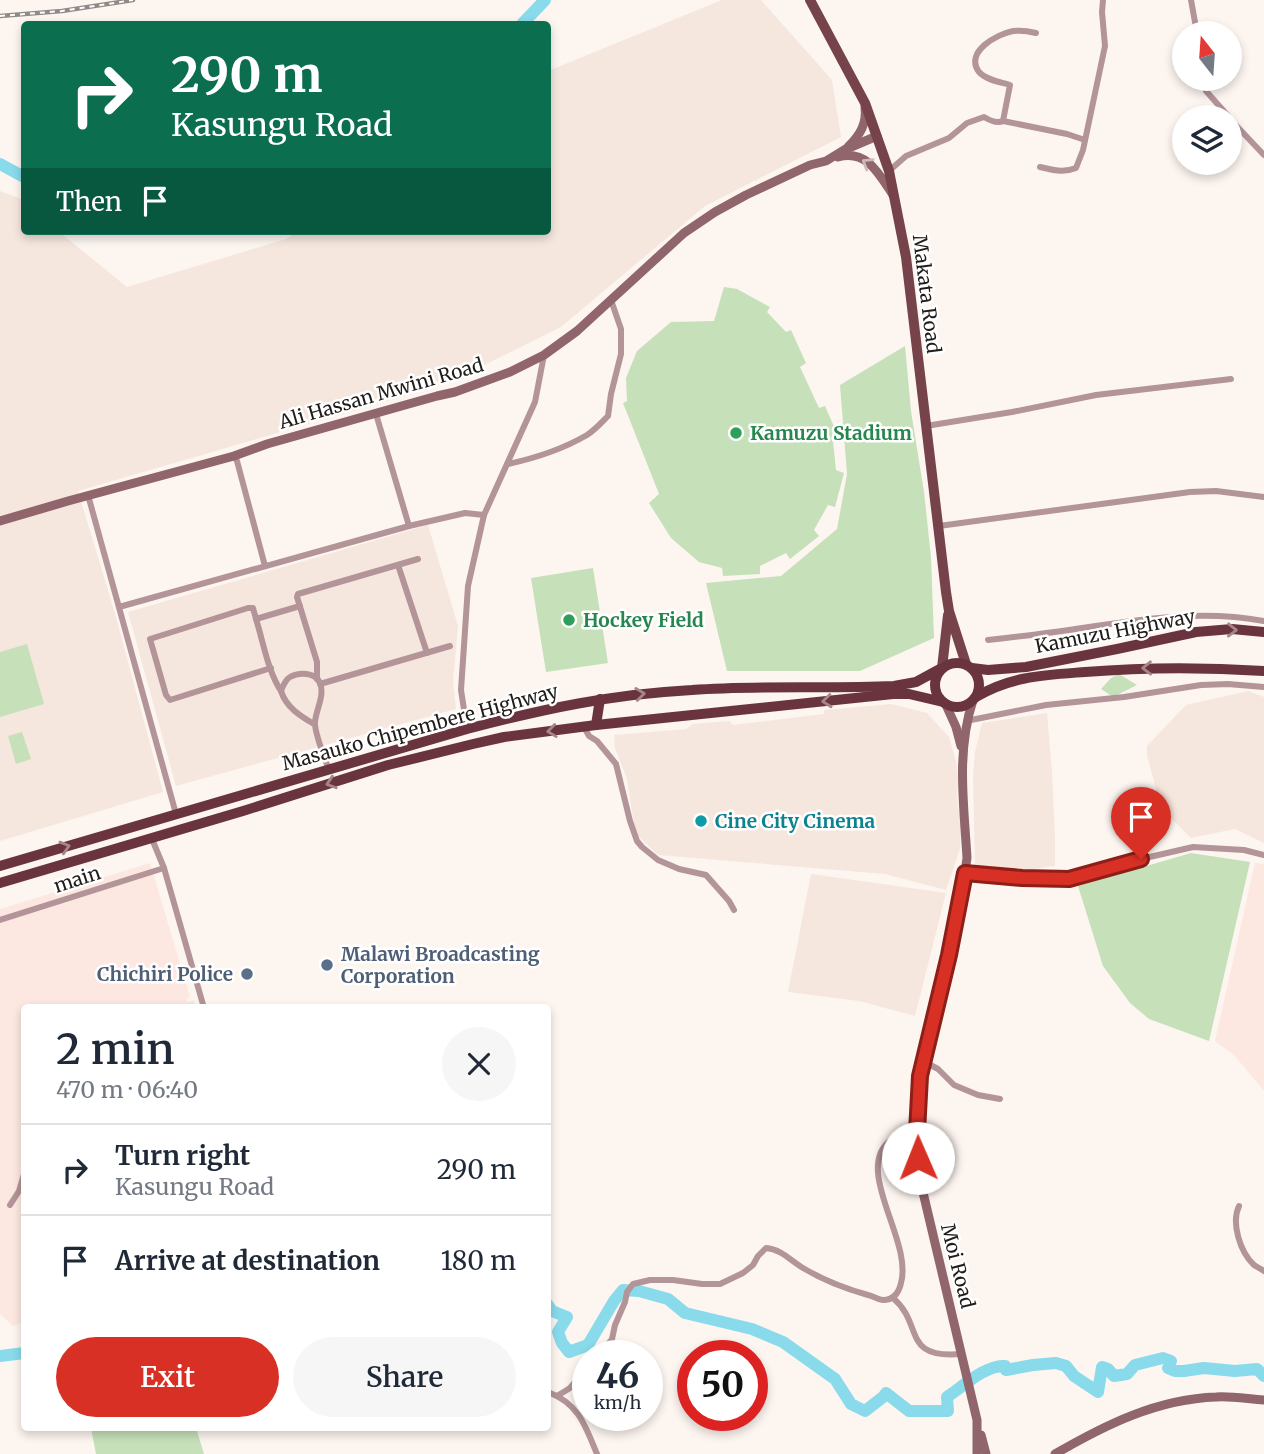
<!DOCTYPE html>
<html lang="en">
<head>
<meta charset="utf-8">
<style>
  body { margin:0; font-family:Merriweather,serif; background:#f6f6f7; color:#1f2937; height:100vh; display:flex; flex-direction:column; font-size:26px; white-space:nowrap }
  * { box-sizing:border-box; margin:0 }
  p { font-size:23px; color:#747a83 }
  .icon { flex:none; width:38px; height:38px; fill:none; stroke:currentColor; stroke-width:2; stroke-linecap:round; stroke-linejoin:round }
  .map { position:relative; flex:1; overflow:hidden }
  .panel { position:absolute; left:21px; top:1004px; width:530px; height:427px; display:flex; flex-direction:column; background:#fff; border-radius:7px; box-shadow:0 4px 10px #0003 }
  .panel>* { flex:none }
  .guide { position:absolute; left:21px; top:21px; width:530px; height:214px; border-radius:7px; box-shadow:0 4px 10px #0003; background:#0b6e4f; color:#fff; overflow:hidden }
  .needle { width:46px; rotate:343deg }
  .fabs { position:absolute; left:1172px; top:21px; display:grid; gap:14px }
  .fabs a { display:grid; place-items:center; width:70px; height:70px; border-radius:50%; background:#fff; box-shadow:0 4px 10px #0003; font-size:35px }
  .speed { position:absolute; left:572px; top:1340px; display:flex; gap:14px; font-size:35px; font-weight:700; text-align:center }
  .speed>* { display:grid; place-content:center; width:91px; height:91px; border-radius:50%; background:#fff; box-shadow:0 4px 10px #0003; line-height:1 }
  .speed small { font-size:18px; font-weight:400 }
  .speed .limit { border:10px solid #d22; background:#fff; color:#111 }
  .pin { position:absolute; display:grid; place-items:center; width:60px; height:60px; color:#fff; margin:-72px -30px; border-radius:50% 50% 50% 0; rotate:-45deg; box-shadow:0 0 7px #0007 }
  .pin .icon { rotate:45deg }
  .me { position:absolute; width:77px; margin:-38px; rotate:359deg; stroke-linejoin:round; filter:drop-shadow(0 0 5px #0008) }
  .turn { display:flex; align-items:center; gap:24px; height:147px; padding:0 35px; font-size:32px }
  .turn .icon { width:91px; height:91px; stroke-width:2.5 }
  .turn b { display:block; font-size:49px; line-height:60px }
  .then { display:flex; align-items:center; height:66px; padding:0 35px; background:#0003; gap:14px; font-size:26px }
  .round { display:grid; place-items:center; flex:none; width:74px; height:74px; border-radius:37px; background:#f6f6f7 }
  .head { display:flex; align-items:center; justify-content:space-between; height:119px; padding:0 35px }
  h1 { font-size:42px; font-weight:600; line-height:52px }
  .button { display:flex; gap:14px; margin-top:auto; padding:14px 35px }
  .button a { flex:1; height:80px; border-radius:42px; background:#d93025; color:#fff; font-size:28px; font-weight:600; line-height:80px; text-align:center }
  .button a+a { background:#f6f6f7; color:#1f2937 }
  ul { padding:0; list-style:none }
  li { display:flex; align-items:center; gap:21px; height:91px; padding:0 35px; border-top:2px solid #e0e1e3 }
  li div { flex:1 }
  li b { display:block; font-size:26px }
  li em { font-style:normal }
  .map>svg:first-child { display:block }
  .built { fill:#f6e7de }
  .education { fill:#fce8e1 }
  .green { fill:#c6e0ba }
  .lines { fill:none; stroke-linecap:round; stroke-linejoin:round }
  .river { stroke:#89daeb; stroke-width:12 }
  .minor { stroke:#b39498; stroke-width:6 }
  .secondary { stroke:#90656b; stroke-width:9 }
  .primary { stroke:#76434b; stroke-width:10 }
  .trunk { stroke:#6a343e; stroke-width:10 }
  .rail-casing { stroke:#908a87; stroke-width:4.5 }
  .rail { stroke:#fff; stroke-width:2; stroke-dasharray:5; stroke-linecap:butt }
  .oneway { stroke:#cdbabc }
  .oneway2 { stroke:#a6858b }
  .route-casing { stroke:#8d1f18; stroke-width:18 }
  .route { stroke:#d93025; stroke-width:12 }
  .leisure-dot { fill:#2e9e5b; stroke:#fff; stroke-width:2.5 }
  .culture-dot { fill:#0f9aa8; stroke:#fff; stroke-width:2.5 }
  .service-dot { fill:#5c6f8a; stroke:#fff; stroke-width:2.5 }
  .labels { text-anchor:middle; stroke-width:5; stroke-linejoin:round; paint-order:stroke }
  .street-label { font-size:19px; fill:#1f1c1a; stroke:#fff }
  .leisure-label { font-size:19px; font-weight:bold; fill:#27864d; stroke:#fff; text-anchor:start }
  .culture-label { font-size:19px; font-weight:bold; fill:#0d838f; stroke:#fff; text-anchor:start }
  .service-label { font-size:19px; font-weight:bold; fill:#4e5e75; stroke:#fff; text-anchor:start }
</style>
</head>
<body>
<div class="map">
<svg width="1264" height="1454" viewBox="0 0 1264 1454">
  <rect width="100%" height="100%" fill="#fdf5f0"/>
  <!-- built -->
  <g class="built">
    <polygon points="722,0 761,0 832,80 841,137 705,206 561,327 446,384 78,491 116,617 163,792 0,841 0,191 24,200 24,231 58,231 127,287 286,239 298,231 548,231 548,71"/>
    <polygon points="428,525 458,626 453,682 456,709 176,786 128,612"/>
    <polygon points="1248,691 1264,697 1264,843 1235,829 1191,838 1161,808 1147,755 1147,746 1186,705"/>
    <polygon points="891,704 927,713 949,737 956,761 958,779 957,797 961,825 960,849 946,890 885,874 658,855 640,838 635,831 627,779 615,748 614,735 686,729 693,724 729,721 733,725 824,714 824,710"/>
    <polygon points="1047,713 1052,772 1055,837 1055,866 1002,873 975,872 973,776 975,752 982,723"/>
    <polygon points="811,874 946,893 915,1016 859,1001 788,992"/>
  </g>
  <!-- education -->
  <g class="education">
    <polygon points="150,863 190,997 186,999 188,1002 194,1000 196,1008 24,1008 24,1322 13,1326 0,1314 0,909"/>
    <polygon points="1255,863 1264,864 1264,1091 1235,1056 1215,1041"/>
  </g>
  <!-- green -->
  <g class="green">
    <polygon points="724,287 737,289 770,307 767,312 786,332 791,330 806,363 800,367 819,408 825,406 839,438 833,441 836,470 844,473 835,507 828,505 814,530 819,536 790,559 786,553 760,566 760,574 723,576 722,568 699,562 671,538 649,503 659,494 623,403 627,401 626,378 637,351 671,322 714,321"/>
    <polygon points="905,346 911,411 924,492 931,557 934,638 860,671 727,671 706,583 781,576 837,529 847,474 840,385"/>
    <polygon points="593,568 608,663 546,672 531,578"/>
    <polygon points="27,644 44,704 0,717 0,652"/>
    <polygon points="1119,674 1137,685 1113,697 1101,689 1111,678"/>
    <polygon points="22,732 31,759 16,764 8,736"/>
    <polygon points="1191,853 1250,862 1209,1041 1149,1019 1130,1003 1103,966 1078,886"/>
    <polygon points="91,1428 196,1428 204,1454 96,1454"/>
  </g>
  <g class="lines">
    <!-- river -->
    <g class="river">
      <polyline points="522,24 545,0"/>
      <polyline points="0,164 24,177"/>
      <path d="M 548,1305 L 552,1311 L 567,1317 L 558,1332 L 562,1343 L 569,1352 L 588,1345 L 614,1301 L 623,1290 L 639,1291 L 668,1299 L 685,1313 L 752,1329 L 783,1342 L 835,1379 L 851,1404 L 865,1411 L 883,1397 L 886,1393 L 909,1411 L 948,1411 L 947,1397 C 962,1387 987,1364 1005,1366 L 1006,1370 L 1033,1365 L 1056,1363 L 1066,1366 L 1074,1376 L 1098,1392 L 1102,1367 L 1108,1369 L 1114,1376 L 1127,1374 L 1135,1365 L 1163,1358 L 1171,1361 L 1168,1368 L 1175,1371 L 1184,1371 L 1204,1368 L 1235,1371 L 1257,1369 L 1264,1376"/>
      <polyline points="0,1356 24,1353"/>
    </g>
    <!-- minor -->
    <g class="minor">
      <polyline points="1191,0 1197,33"/>
      <polyline points="1205,79 1206,91 1229,117"/>
      <polyline points="1230,119 1264,155"/>
      <path d="M 1003,121 L 1010,85 C 1000,82 986,80 979,72 C 964,52 997,34 1013,31 C 1021,30 1028,31 1036,33"/>
      <path d="M 1040,167 C 1052,170 1064,173 1076,168 L 1083,150 L 1105,46 L 1102,12 L 1103,0"/>
      <path d="M 889,171 L 906,156 L 949,138 L 967,123 L 984,117 C 989,120 997,124 1003,121 L 1067,134 L 1085,140"/>
      <polyline points="376,414 409,526"/>
      <polyline points="926,426 1012,412 1096,395 1231,379"/>
      <polyline points="234,456 237,461 265,566"/>
      <path d="M 508,464 C 536,458 563,449 587,435 C 595,430 602,422 608,416 L 611,394 L 621,354 L 621,329 L 611,300"/>
      <polyline points="88,495 176,814"/>
      <polyline points="939,526 1190,492 1216,491 1264,497"/>
      <polyline points="398,565 427,653"/>
      <polyline points="119,607 409,526 465,513 484,515"/>
      <polyline points="256,619 300,606"/>
      <path d="M 988,640 C 1015,637 1042,634 1069,630 C 1134,620 1199,609 1264,621"/>
      <path d="M 271,668 L 170,700 L 166,695 L 150,639 L 248,608 L 253,608 L 256,619 C 263,641 268,672 281,691"/>
      <polyline points="317,679 317,662 297,597 298,594 418,559"/>
      <polyline points="320,684 450,646"/>
      <polyline points="966,721 1046,705 1124,697 1201,685 1228,684 1264,687"/>
      <path d="M 314,724 C 300,716 286,707 281,691 C 283,686 285,680 290,677 C 299,672 315,672 320,683 C 325,696 316,709 315,722 C 314,732 325,759 329,770"/>
      <polyline points="584,727 589,736 597,741 616,764 630,821 637,841 642,847 658,860 679,869 706,875 729,901 734,910"/>
      <polyline points="467,729 461,690 468,586 484,515 535,402 544,355"/>
      <polyline points="152,839 164,868 204,1008"/>
      <polyline points="965,873 1022,878 1069,879 1141,859 1193,847 1244,850 1264,855"/>
      <polyline points="0,920 164,868"/>
      <polyline points="923,1061 938,1069 954,1085 978,1095 1000,1099"/>
      <polyline points="10,1205 19,1191 24,1174"/>
      <path d="M 1239,1206 C 1231,1223 1240,1252 1254,1265 C 1257,1267 1261,1269 1264,1271"/>
      <path d="M 893,1298 C 924,1324 901,1359 961,1354"/>
      <path d="M 599,1356 L 612,1339 L 615,1325 L 625,1302 L 627,1292 L 633,1284 L 650,1280 L 673,1280 L 702,1284 L 720,1284 L 743,1273 L 753,1265 L 758,1256 L 766,1248 C 781,1249 791,1261 803,1268 C 823,1280 846,1289 868,1295 C 873,1296 879,1300 883,1300 C 894,1300 899,1292 901,1283 C 913,1240 852,1169 891,1140 C 898,1135 909,1134 917,1132"/>
      <path d="M 548,1392 C 579,1404 585,1425 597,1454"/>
      <polyline points="557,1396 570,1388 588,1367"/>
    </g>
    <!-- secondary -->
    <g class="secondary">
      <path d="M 848,147 C 860,135 867,124 865,107"/>
      <path d="M 838,157 C 867,149 879,174 893,195"/>
      <polyline points="0,521 68,501 234,456 267,444 437,396 455,392 510,372 544,355 577,331 684,233 715,212 746,195 810,165 826,161 844,150 877,136"/>
      <path d="M 973,700 C 956,752 964,805 967,858 C 958,927 940,994 923,1061 L 920,1076 L 917,1132 L 921,1184 L 977,1420 L 977,1454"/>
      <polyline points="946,705 956,727 961,746"/>
      <polyline points="981,1435 986,1454"/>
      <path d="M 1055,1454 C 1105,1425 1157,1399 1216,1397 C 1232,1396 1248,1399 1264,1400"/>
    </g>
    <!-- primary -->
    <g class="primary">
      <polyline points="810,0 865,103 889,171 906,257 946,592 949,611 966,664"/>
      <polyline points="942,668 948,615"/>
    </g>
    <!-- trunk -->
    <g class="trunk">
      <circle cx="957" cy="685" r="22"/>
      <polyline points="972,668 988,670 1026,667 1117,649 1196,632 1232,629 1264,632"/>
      <path d="M 976,697 C 1011,676 1045,675 1085,672 C 1145,667 1204,667 1264,671"/>
      <polyline points="596,725 600,699"/>
      <path d="M 0,866 L 467,729 C 543,709 613,694 692,690 C 759,685 827,689 894,686 L 916,682 L 940,669"/>
      <polyline points="0,883 243,811 388,765 473,744 504,737 596,725 893,694 909,694 943,702"/>
    </g>
    <!-- rail casing -->
    <g class="rail-casing">
      <polyline id="rail" points="0,16 62,11 133,0"/>
    </g>
    <!-- rail -->
    <use href="#rail" class="rail"/>
  </g>
  <!-- one-way arrows -->
  <defs><path id="oneway-chevron" d="M-2-3.5L2.5 0L-2 3.5" fill="none" stroke-width="1.6" stroke-linecap="round" stroke-linejoin="round" transform="scale(1.75)"/></defs>
  <use class="oneway" href="#oneway-chevron" transform="translate(867 163) rotate(-148)"/>
  <g class="oneway2">
    <use href="#oneway-chevron" transform="translate(1232 630) rotate(1)"/>
    <use href="#oneway-chevron" transform="translate(1147 668) rotate(179)"/>
    <use href="#oneway-chevron" transform="translate(640 694) rotate(-7)"/>
    <use href="#oneway-chevron" transform="translate(827 701) rotate(174)"/>
    <use href="#oneway-chevron" transform="translate(552 731) rotate(173)"/>
    <use href="#oneway-chevron" transform="translate(331 783) rotate(162)"/>
    <use href="#oneway-chevron" transform="translate(65 847) rotate(-16)"/>
  </g>
  <g class="lines">
    <!-- route casing -->
    <g class="route-casing">
      <polyline id="route" points="918,1158 917,1132 920,1076 949,955 965,873 1022,878 1069,879 1141,859"/>
    </g>
    <!-- route -->
    <use href="#route" class="route"/>
  </g>
  <!-- markers -->
  <g class="leisure-dot">
    <circle cx="736" cy="433" r="7"/>
    <circle cx="569" cy="620" r="7"/>
  </g>
  <circle class="culture-dot" cx="701" cy="821" r="7"/>
  <g class="service-dot">
    <circle cx="327" cy="965" r="7"/>
    <circle cx="247" cy="974" r="7"/>
  </g>
  <g class="labels">
    <!-- street labels -->
    <g class="street-label">
      <text transform="translate(927 294) rotate(83)" y="7">Makata Road</text>
      <text transform="translate(381 393) rotate(-16)" y="7">Ali Hassan Mwini Road</text>
      <text transform="translate(1115 631) rotate(-11)" y="7">Kamuzu Highway</text>
      <text transform="translate(420 727) rotate(-15)" y="7">Masauko Chipembere Highway</text>
      <text transform="translate(77 879) rotate(-18)" y="7">main</text>
      <text transform="translate(958 1266) rotate(76)" y="7">Moi Road</text>
    </g>
    <!-- leisure labels -->
    <g class="leisure-label">
      <text x="750" y="440">Kamuzu Stadium</text>
      <text x="583" y="627">Hockey Field</text>
    </g>
    <!-- culture labels -->
    <g class="culture-label">
      <text x="715" y="828">Cine City Cinema</text>
    </g>
    <!-- service labels -->
    <g class="service-label">
      <text x="341" y="961">Malawi Broadcasting<tspan x="341" dy="22">Corporation</tspan></text>
      <text x="233" y="981" text-anchor="end">Chichiri Police</text>
    </g>
  </g>
</svg>
<div class="fabs">
<a><svg class="needle" viewBox="-14 -14 28 28"><path d="M0-13l5 13h-10z" fill="#e53935"/><path d="M0 13l5-13h-10z" fill="#747a83"/></svg></a>
<a><svg class="icon" aria-label="layers" viewBox="0 0 24 24"><path d="M12 4l9 5-9 5-9-5zM3 14l9 5 9-5"/></svg></a>
</div>
<div class="speed"><div>46<small>km/h</small></div><div class="limit">50</div></div>
<div class="pin" style="left:1141px;top:859px;background:#d93025"><svg class="icon" aria-label="arrive" viewBox="0 0 24 24"><path d="M6 21V4h12l-3 4 3 4H6"/></svg></div>
<svg class="me" style="left:918px;top:1158px" viewBox="-20 -20 40 40"><circle r="19" fill="#fff"/><path d="M0-13L10 11 0 6-10 11z" fill="#d93025"/></svg>
<div class="guide">
<div class="turn"><svg class="icon" aria-label="right" viewBox="0 0 24 24"><path d="M7 20v-9h11M14 6l5 5-5 5"/></svg><div><b>290 m</b>Kasungu Road</div></div>
<div class="then">Then<svg class="icon" aria-label="arrive" viewBox="0 0 24 24"><path d="M6 21V4h12l-3 4 3 4H6"/></svg></div>
</div>
<section class="panel">
<div class="head"><div><h1>2 min</h1><p>470 m · 06:40</p></div><a class="round"><svg class="icon" aria-label="close" viewBox="0 0 24 24"><path d="M6 6l12 12M18 6L6 18"/></svg></a></div>
<ul>
<li><svg class="icon" aria-label="right" viewBox="0 0 24 24"><path d="M7 20v-9h11M14 6l5 5-5 5"/></svg><div><b>Turn right</b><p>Kasungu Road</p></div><em>290 m</em></li>
<li><svg class="icon" aria-label="arrive" viewBox="0 0 24 24"><path d="M6 21V4h12l-3 4 3 4H6"/></svg><div><b>Arrive at destination</b></div><em>180 m</em></li>
</ul>
<div class="button"><a>Exit</a><a>Share</a></div>
</section>
</div>
</body>
</html>
